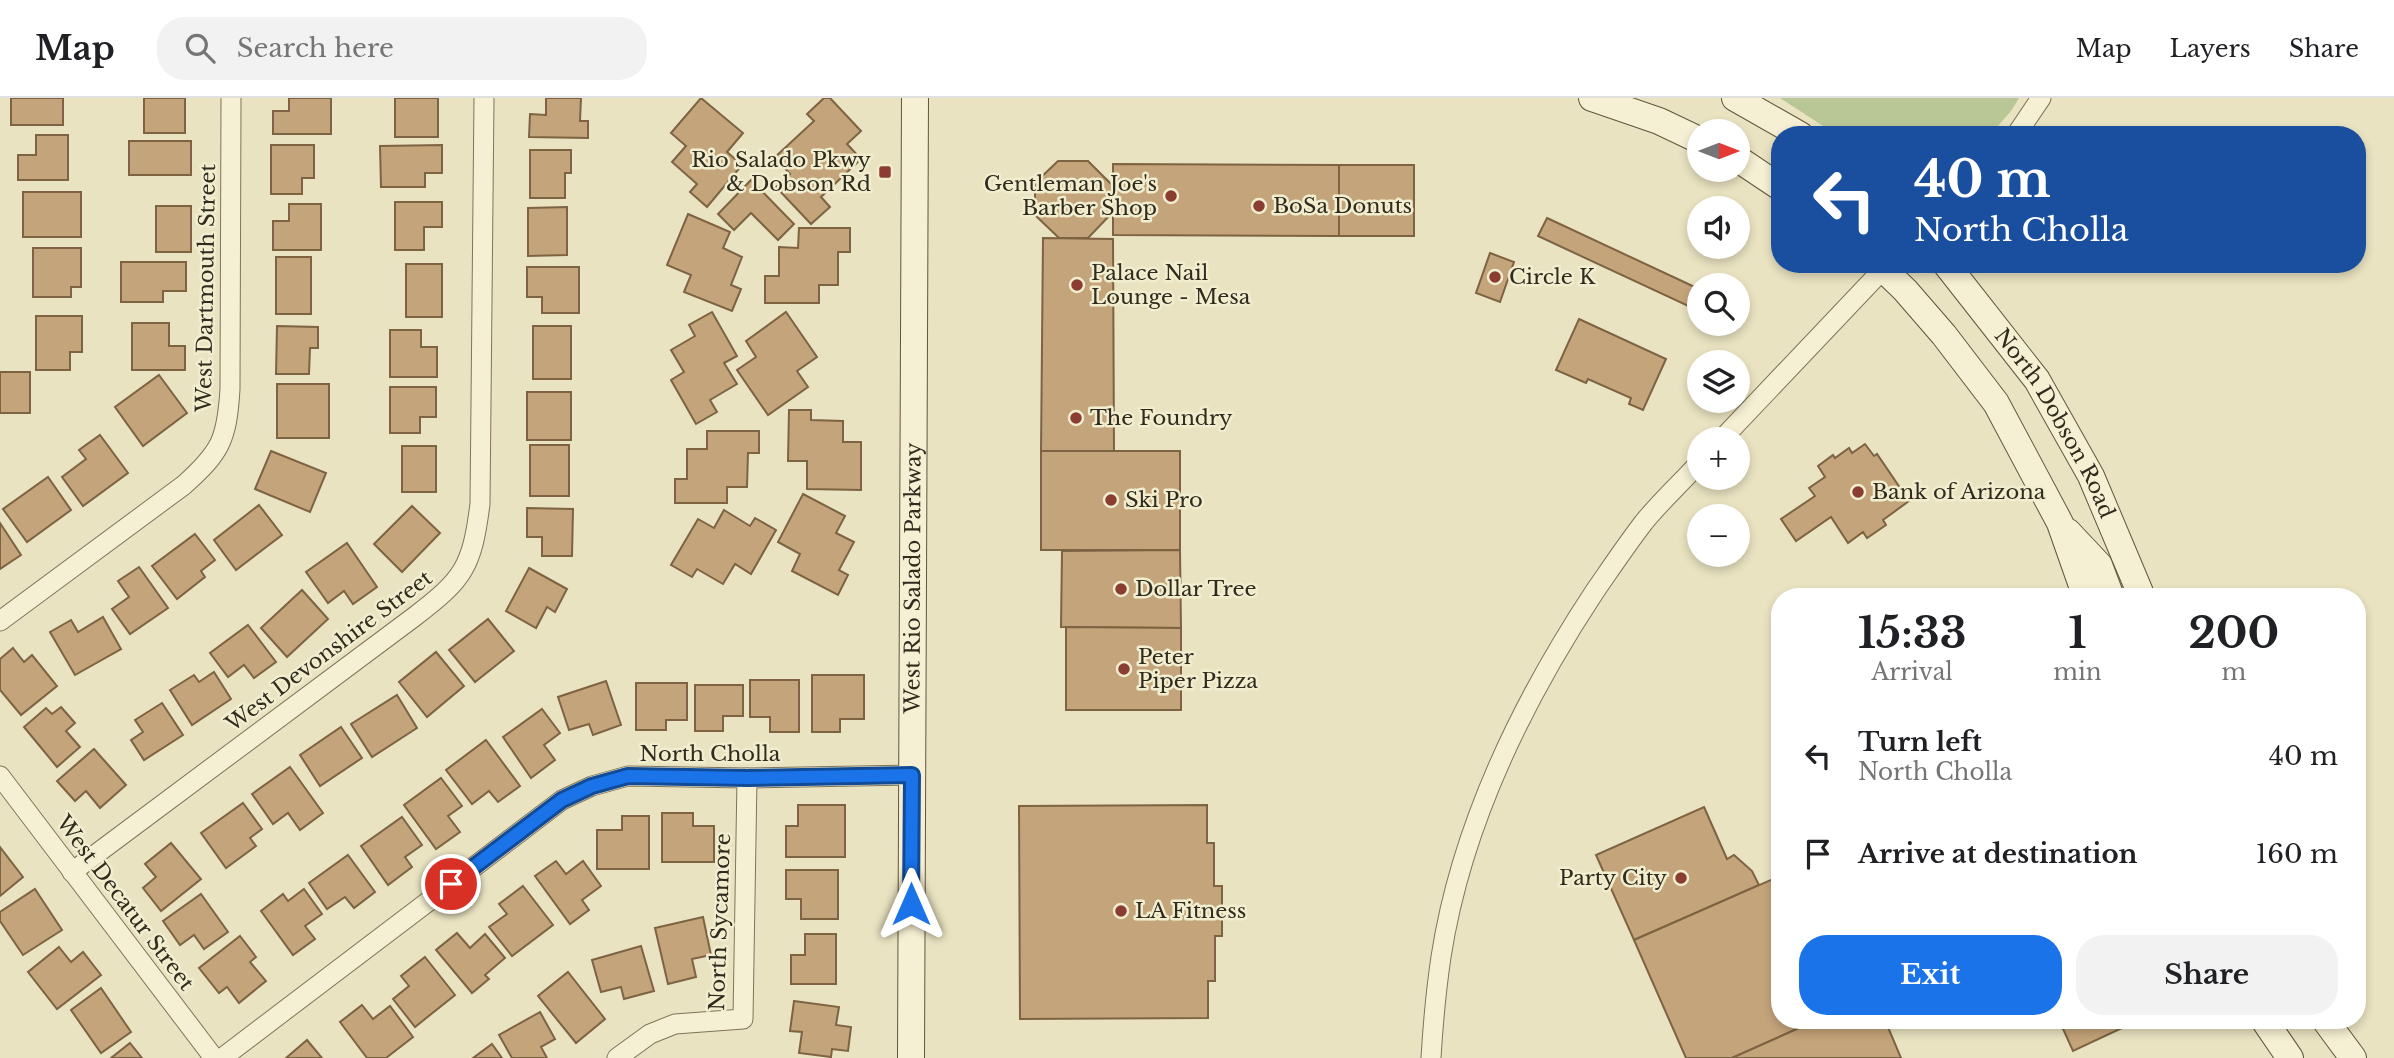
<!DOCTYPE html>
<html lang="en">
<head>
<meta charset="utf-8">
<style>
  body { margin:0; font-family:"Libre Baskerville",serif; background:#f2f2f2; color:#202124; height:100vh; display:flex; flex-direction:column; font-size:26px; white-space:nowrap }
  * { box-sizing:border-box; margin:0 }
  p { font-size:23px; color:#757577 }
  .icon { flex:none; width:38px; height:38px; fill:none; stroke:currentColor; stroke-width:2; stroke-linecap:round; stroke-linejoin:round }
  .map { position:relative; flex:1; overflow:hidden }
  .sheet { position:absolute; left:1771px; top:490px; width:595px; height:441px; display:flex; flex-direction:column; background:#fff; border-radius:28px; box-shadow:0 4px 10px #0003 }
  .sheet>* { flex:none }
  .banner { position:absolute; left:1771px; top:28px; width:595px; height:147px; border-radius:28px; box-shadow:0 4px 10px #0003; background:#1a4fa0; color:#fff; overflow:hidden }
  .needle { width:46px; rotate:90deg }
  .fabs { position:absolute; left:1687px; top:21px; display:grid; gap:14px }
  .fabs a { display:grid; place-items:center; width:63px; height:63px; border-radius:50%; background:#fff; box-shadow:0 4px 10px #0003; font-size:35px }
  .pin { position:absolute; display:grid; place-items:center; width:60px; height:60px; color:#fff; margin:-30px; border:4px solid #fff; border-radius:50%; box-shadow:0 2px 7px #0007 }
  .me { position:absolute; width:77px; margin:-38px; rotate:0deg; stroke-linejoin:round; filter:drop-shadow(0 0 5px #0008) }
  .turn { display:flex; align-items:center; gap:24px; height:147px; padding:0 28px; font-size:32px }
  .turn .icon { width:91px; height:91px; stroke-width:2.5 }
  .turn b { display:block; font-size:49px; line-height:60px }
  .eta { display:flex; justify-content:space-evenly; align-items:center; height:119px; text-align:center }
  .eta b { font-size:42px; font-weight:800; line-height:49px }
  .primary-button { display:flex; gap:14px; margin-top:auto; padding:14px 28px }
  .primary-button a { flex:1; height:80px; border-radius:28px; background:#1a73e8; color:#fff; font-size:28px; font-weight:800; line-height:80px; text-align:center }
  .primary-button a+a { background:#f2f2f2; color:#202124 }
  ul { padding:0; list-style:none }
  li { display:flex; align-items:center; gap:21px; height:98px; padding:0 28px }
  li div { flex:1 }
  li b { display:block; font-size:26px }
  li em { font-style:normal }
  header { display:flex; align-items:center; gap:42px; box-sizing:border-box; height:98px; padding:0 35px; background:#fff; border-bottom:2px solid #e0e0e0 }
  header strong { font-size:33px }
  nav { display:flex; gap:38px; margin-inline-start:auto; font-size:24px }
  .search { width:490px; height:63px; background:#f2f2f2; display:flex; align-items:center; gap:18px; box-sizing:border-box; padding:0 24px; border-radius:28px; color:#757577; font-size:26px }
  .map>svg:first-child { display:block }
  .green { fill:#b9c696 }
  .building { fill:#c4a47a; stroke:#7d6342; stroke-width:2 }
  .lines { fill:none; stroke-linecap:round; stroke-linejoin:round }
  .minor-casing { stroke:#80745a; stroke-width:21 }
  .secondary-casing { stroke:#62553d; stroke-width:28 }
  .minor { stroke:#f5f0d3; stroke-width:19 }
  .secondary { stroke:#f5f0d3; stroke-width:26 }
  .route-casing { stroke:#114b97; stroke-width:18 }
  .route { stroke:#1a73e8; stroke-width:12 }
  .poi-dot { fill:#8a3d30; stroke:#f1edcf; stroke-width:2.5 }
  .labels { text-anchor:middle; stroke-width:5; stroke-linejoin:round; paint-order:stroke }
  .poi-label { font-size:21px; fill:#312a1d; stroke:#f1edcf; text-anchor:start }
  .street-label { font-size:21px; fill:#312a1d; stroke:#f1edcf }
</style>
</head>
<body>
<header>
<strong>Map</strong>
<div class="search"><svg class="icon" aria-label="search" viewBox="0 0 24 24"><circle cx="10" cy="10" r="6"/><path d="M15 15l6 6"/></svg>Search here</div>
<nav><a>Map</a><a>Layers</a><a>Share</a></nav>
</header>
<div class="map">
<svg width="2394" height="960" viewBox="0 0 2394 960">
  <rect width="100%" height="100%" fill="#e9e3c1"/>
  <!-- green -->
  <polygon class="green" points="1780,0 2019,0 2011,13 1990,37 1837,37"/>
  <!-- building -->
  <g class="building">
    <rect x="11" y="0" width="52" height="27"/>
    <rect x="144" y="0" width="41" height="35"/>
    <polygon points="289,0 331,0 331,36 273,36 273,13 289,13"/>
    <rect x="395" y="0" width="43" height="39"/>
    <polygon points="546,0 581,0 580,23 588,23 588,40 529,39 530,16 546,17"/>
    <polygon points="701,0 743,35 727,54 742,67 707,109 690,94 697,86 672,64 686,48 671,35"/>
    <polygon points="824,0 830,0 861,33 847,46 861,61 821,99 830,109 811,126 776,89 790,76 775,59 814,23 807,16"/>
    <polygon points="36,37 68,37 68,82 18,82 18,57 36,57"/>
    <rect x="129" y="43" width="62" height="34"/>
    <polygon points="271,47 314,47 314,80 302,80 302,96 271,96"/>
    <polygon points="442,47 442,75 425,75 425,89 381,89 380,48"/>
    <polygon points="530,52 571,52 571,75 565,75 565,100 530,100"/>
    <polygon points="1058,63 1088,63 1111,86 1111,116 1088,140 1059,140 1035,117 1035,85"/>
    <polygon points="1113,66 1339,67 1339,138 1113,137"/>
    <rect x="1339" y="67" width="75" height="71"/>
    <polygon points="751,82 794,126 778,142 751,115 734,132 718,116"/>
    <rect x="23" y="94" width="58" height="45"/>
    <polygon points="395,104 442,104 442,129 424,129 424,152 395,152"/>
    <polygon points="289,106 321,106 321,152 273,152 273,123 289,123"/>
    <rect x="156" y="108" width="35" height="46"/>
    <polygon points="567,109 567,157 528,158 528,110"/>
    <polygon points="688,116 730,134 723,150 742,159 731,187 741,191 732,213 684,194 691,177 667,167"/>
    <polygon points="1547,120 1699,191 1699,213 1538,138"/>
    <polygon points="799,130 850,130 850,154 838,154 838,187 819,187 819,205 765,205 765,178 779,178 779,149 798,150"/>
    <polygon points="1043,140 1113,141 1114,353 1041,353"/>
    <polygon points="33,150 81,150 81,189 71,189 71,199 33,199"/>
    <polygon points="1490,155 1514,164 1500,204 1476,195"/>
    <rect x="276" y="159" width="35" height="57"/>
    <polygon points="121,164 186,164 186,193 163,193 163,204 121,204"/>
    <rect x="406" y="166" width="36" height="53"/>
    <polygon points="527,169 579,169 579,215 542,215 542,199 527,199"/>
    <polygon points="712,214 737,258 724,265 737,286 710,302 717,314 696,326 671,282 684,274 671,252 695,238 689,227"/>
    <polygon points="786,214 817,259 797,273 808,289 768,317 737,272 756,259 746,243"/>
    <polygon points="36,218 82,218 82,254 70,254 70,272 36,272"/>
    <polygon points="1579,221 1666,261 1643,312 1629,306 1631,300 1588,281 1586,285 1556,272"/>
    <polygon points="132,225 169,225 169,248 185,248 185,272 132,272"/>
    <polygon points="277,228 318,229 318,250 310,250 309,276 276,276"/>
    <rect x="533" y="228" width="38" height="53"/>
    <polygon points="390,232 421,232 421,249 437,249 437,279 390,279"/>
    <rect x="0" y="274" width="30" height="41"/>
    <polygon points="159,277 187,315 143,348 115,309"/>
    <rect x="277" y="286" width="52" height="54"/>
    <polygon points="390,289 436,289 436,319 420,319 420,335 390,335"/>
    <rect x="527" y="294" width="44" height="48"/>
    <polygon points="789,312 811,312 811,322 843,323 843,344 861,344 861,392 807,391 807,363 788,363"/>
    <polygon points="707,333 759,333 759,355 748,355 747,389 727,389 727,405 675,405 675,381 687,381 687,351 707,351"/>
    <polygon points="100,337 128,375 83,408 62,379 86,361 79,352"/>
    <polygon points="1865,346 1874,358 1877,356 1909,403 1883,422 1886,427 1867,440 1863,434 1848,445 1831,419 1796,443 1781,421 1815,398 1809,390 1825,379 1818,368 1833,357 1835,360 1849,350 1852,355"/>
    <rect x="530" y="347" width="39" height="51"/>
    <rect x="402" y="348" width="34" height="46"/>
    <polygon points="271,353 326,375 310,414 255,391"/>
    <rect x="1041" y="353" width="139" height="99"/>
    <polygon points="48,379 71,412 27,444 3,411"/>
    <polygon points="803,396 845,418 836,435 854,444 839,472 848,477 838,497 792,473 800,456 778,444"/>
    <polygon points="259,407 282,437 236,472 214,442"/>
    <polygon points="412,408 440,435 402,474 374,446"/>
    <polygon points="527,410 573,411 572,458 542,458 542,439 527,439"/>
    <polygon points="724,412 750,428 755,420 776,432 751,476 735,466 723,486 697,471 692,479 671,467 698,421 714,430"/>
    <polygon points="0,425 21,457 0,471"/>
    <polygon points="195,436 215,462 201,473 205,479 177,501 152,468"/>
    <polygon points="347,445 377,489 353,506 344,493 328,505 306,474"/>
    <polygon points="1180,452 1181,530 1061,529 1062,453"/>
    <polygon points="139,469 168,510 130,536 112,511 129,499 118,483"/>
    <polygon points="529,470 567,491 555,514 547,509 536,530 506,513"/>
    <polygon points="302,492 328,521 287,559 261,530"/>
    <polygon points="103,519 121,551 75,577 50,534 71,522 78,534"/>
    <polygon points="488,521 514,553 475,584 449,552"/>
    <polygon points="248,527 276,564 254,580 244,567 228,579 210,555"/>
    <polygon points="1066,529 1181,530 1181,612 1066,612"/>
    <polygon points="13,550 24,564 32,557 57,588 21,617 0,592 0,561"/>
    <polygon points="436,554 464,588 427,619 399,584"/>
    <polygon points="214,574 231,601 192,627 170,592 194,577 199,584"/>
    <polygon points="812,577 864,577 864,621 840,621 840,634 812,634"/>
    <polygon points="750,582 799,582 799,634 770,634 770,619 750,619"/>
    <polygon points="606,583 621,627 593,637 589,626 569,632 558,599"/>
    <polygon points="636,585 687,585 687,622 666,622 666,632 636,632"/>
    <polygon points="695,587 743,587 743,618 723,618 723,633 695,633"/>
    <polygon points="397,597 417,630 372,659 351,626"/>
    <polygon points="162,605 183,637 144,662 131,642 143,634 135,622"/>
    <polygon points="61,609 75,625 66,633 80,649 57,669 24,629 46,610 52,616"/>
    <polygon points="542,611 560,635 544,647 555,662 531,680 503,639"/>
    <polygon points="341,629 362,660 320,688 300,657"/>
    <polygon points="486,642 520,688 498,704 489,693 472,706 446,672"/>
    <polygon points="94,651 126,687 100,710 86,693 75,703 57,683"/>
    <polygon points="290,669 323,715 300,732 288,715 273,726 252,696"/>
    <polygon points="441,680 462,708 448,718 460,734 436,751 404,707"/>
    <polygon points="243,705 262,731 250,740 256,748 226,770 201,735"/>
    <polygon points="798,707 845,707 845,759 786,759 786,728 798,728"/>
    <polygon points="1207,707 1207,745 1214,745 1214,788 1222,788 1222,838 1215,838 1215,883 1208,883 1208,920 1020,921 1019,708"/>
    <polygon points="1704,709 1727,761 1734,757 1752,773 1759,787 1634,842 1596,757"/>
    <polygon points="662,715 693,715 693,728 714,728 714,764 662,764"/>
    <polygon points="622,718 649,718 649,771 597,771 597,732 622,732"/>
    <polygon points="402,719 422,747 405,759 412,769 388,787 361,748"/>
    <polygon points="171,745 201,781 161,813 143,790 156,779 145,766"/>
    <polygon points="0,749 23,779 0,798"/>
    <polygon points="348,757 375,794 354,810 345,799 327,811 309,785"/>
    <polygon points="556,763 566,776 583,763 601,788 582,802 589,812 570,826 535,778"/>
    <polygon points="786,772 838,772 838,821 801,821 801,801 786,801"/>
    <polygon points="1780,778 1780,922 1817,922 1732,960 1686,960 1634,842"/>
    <polygon points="523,788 553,827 512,858 489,829 507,816 499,806"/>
    <polygon points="35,791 62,832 23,857 0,823 0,814"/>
    <polygon points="304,791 322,816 305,828 315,841 293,857 261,813 283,796 288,803"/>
    <polygon points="201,796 228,834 204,851 194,837 180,847 163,823"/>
    <polygon points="703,819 711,857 692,861 696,879 668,886 655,830"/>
    <polygon points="457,835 470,850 485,836 505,860 485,877 489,881 472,895 436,852"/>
    <polygon points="805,836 836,836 836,886 791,886 791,857 805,857"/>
    <polygon points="240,838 256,859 250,864 266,883 239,905 227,889 219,895 199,870"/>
    <polygon points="641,848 654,893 624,901 621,889 601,894 592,862"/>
    <polygon points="59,849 71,864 83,854 101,877 57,911 28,874"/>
    <polygon points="425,859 455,897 415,929 393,901 409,888 401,878"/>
    <polygon points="568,874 605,921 576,945 538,898"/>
    <polygon points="101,890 131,934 101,955 71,912"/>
    <polygon points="794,903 839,909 836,927 851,929 848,953 832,951 831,959 799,955 802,934 790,933"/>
    <polygon points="362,907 373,921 390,908 413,939 386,960 367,960 340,924"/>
    <polygon points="540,914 555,941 541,949 547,960 512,960 499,937"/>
    <polygon points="1817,922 1885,922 1901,960 1732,960"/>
    <polygon points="2059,922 2139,922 2073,953"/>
    <polygon points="307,942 322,960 286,960"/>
    <polygon points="130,945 142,960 111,960"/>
    <polygon points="492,946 502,960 473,960"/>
  </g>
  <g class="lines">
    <!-- minor casing -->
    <g class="minor-casing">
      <g id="minor">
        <polyline points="2016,37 2041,0"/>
        <polyline points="1722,341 1888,166"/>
        <path d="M 0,523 L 184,387 C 221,354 227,341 230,291 L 231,0"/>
        <polyline points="0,678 214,960"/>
        <path d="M 72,774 L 414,519 C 464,481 472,469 480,406 L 484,0"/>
        <polyline points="222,960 562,702 592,688 628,678 747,680 912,677"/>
        <polyline points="617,960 650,936 675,926 743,921 747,680"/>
        <path d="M 1431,960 C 1433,926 1436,893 1441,859 C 1461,729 1523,602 1595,493 C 1611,470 1627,446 1644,424 C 1661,403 1681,385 1699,365"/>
      </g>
    </g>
    <!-- secondary casing -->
    <g class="secondary-casing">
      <g id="secondary">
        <polyline points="1592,0 1659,23 1699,42"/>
        <polyline points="1735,0 1800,37"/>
        <polyline points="1738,61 1780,89"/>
        <polyline points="1878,166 1905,192 1944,237 1996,305 2060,425 2086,499"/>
        <path id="s1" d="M 1946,166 L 2037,282 L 2091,378 L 2142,499"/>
        <polyline points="2068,434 2099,467 2111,499"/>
        <polyline points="2264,922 2290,960"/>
        <polyline points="2325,922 2353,960"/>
        <path id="s2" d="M 911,960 L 915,0"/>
      </g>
    </g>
    <!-- minor -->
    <use href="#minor" class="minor"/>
    <!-- secondary -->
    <use href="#secondary" class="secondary"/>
  </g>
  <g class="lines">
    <!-- route casing -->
    <g class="route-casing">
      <polyline id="route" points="451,786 562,702 592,688 628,678 747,680 912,677 911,806"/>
    </g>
    <!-- route -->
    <use href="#route" class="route"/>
  </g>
  <!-- markers -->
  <g class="poi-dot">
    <rect x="878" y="67" width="14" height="14" rx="3.5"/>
    <circle cx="1171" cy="98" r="7"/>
    <circle cx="1259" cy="108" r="7"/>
    <circle cx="1495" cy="179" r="7"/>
    <circle cx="1077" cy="187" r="7"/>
    <circle cx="1076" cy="320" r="7"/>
    <circle cx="1858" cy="394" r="7"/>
    <circle cx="1111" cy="402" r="7"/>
    <circle cx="1121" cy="491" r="7"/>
    <circle cx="1124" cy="571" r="7"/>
    <circle cx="1681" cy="780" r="7"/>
    <circle cx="1121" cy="813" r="7"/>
  </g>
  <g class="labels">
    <!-- poi labels -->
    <g class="poi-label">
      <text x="871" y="69" text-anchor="end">Rio Salado Pkwy<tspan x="871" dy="24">&amp; Dobson Rd</tspan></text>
      <text x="1157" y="93" text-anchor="end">Gentleman Joe's<tspan x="1157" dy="24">Barber Shop</tspan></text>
      <text x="1273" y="115">BoSa Donuts</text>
      <text x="1091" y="182">Palace Nail<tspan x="1091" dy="24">Lounge - Mesa</tspan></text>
      <text x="1509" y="186">Circle K</text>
      <text x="1090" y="327">The Foundry</text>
      <text x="1872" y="401">Bank of Arizona</text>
      <text x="1125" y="409">Ski Pro</text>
      <text x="1135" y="498">Dollar Tree</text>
      <text x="1138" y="566">Peter<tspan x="1138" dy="24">Piper Pizza</tspan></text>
      <text x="1667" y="787" text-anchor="end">Party City</text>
      <text x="1135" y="820">LA Fitness</text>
    </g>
    <!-- street labels -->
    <g class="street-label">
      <text transform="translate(206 190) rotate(-89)" y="7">West Dartmouth Street</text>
      <text dy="7" stroke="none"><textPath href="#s1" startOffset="194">North Dobson Road</textPath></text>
      <text dy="7" stroke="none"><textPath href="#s2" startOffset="480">West Rio Salado Parkway</textPath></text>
      <text transform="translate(329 553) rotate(-37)" y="7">West Devonshire Street</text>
      <text x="710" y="663">North Cholla</text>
      <text transform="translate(125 805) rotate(53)" y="7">West Decatur Street</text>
      <text transform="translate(720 824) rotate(-88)" y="7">North Sycamore</text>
    </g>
  </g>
</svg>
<div class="fabs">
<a><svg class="needle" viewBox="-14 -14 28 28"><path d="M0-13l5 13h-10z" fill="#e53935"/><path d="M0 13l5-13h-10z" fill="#757577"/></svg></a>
<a><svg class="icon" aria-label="sound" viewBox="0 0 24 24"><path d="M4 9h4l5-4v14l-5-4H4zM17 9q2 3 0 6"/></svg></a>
<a><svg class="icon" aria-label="search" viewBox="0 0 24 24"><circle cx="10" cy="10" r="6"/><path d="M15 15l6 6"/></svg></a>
<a><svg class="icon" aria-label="layers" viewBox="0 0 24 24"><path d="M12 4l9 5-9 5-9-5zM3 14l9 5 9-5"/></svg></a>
<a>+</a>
<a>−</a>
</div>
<div class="pin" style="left:451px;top:786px;background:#d93025"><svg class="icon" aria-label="arrive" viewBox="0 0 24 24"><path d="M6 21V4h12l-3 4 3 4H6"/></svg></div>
<svg class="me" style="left:911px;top:806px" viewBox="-20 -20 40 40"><path d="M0-17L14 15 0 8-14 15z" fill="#1a73e8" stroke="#fff" stroke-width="4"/></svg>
<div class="banner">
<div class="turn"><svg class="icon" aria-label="left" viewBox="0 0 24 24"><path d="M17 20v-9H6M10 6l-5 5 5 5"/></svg><div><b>40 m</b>North Cholla</div></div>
</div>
<section class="sheet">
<div class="eta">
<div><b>15:33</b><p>Arrival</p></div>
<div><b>1</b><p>min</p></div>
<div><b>200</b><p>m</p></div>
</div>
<ul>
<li><svg class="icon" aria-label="left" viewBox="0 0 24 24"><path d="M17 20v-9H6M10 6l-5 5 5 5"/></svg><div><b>Turn left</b><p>North Cholla</p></div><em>40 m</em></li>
<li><svg class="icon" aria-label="arrive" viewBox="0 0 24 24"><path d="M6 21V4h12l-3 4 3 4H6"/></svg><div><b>Arrive at destination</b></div><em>160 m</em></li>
</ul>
<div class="primary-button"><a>Exit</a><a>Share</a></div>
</section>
</div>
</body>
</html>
